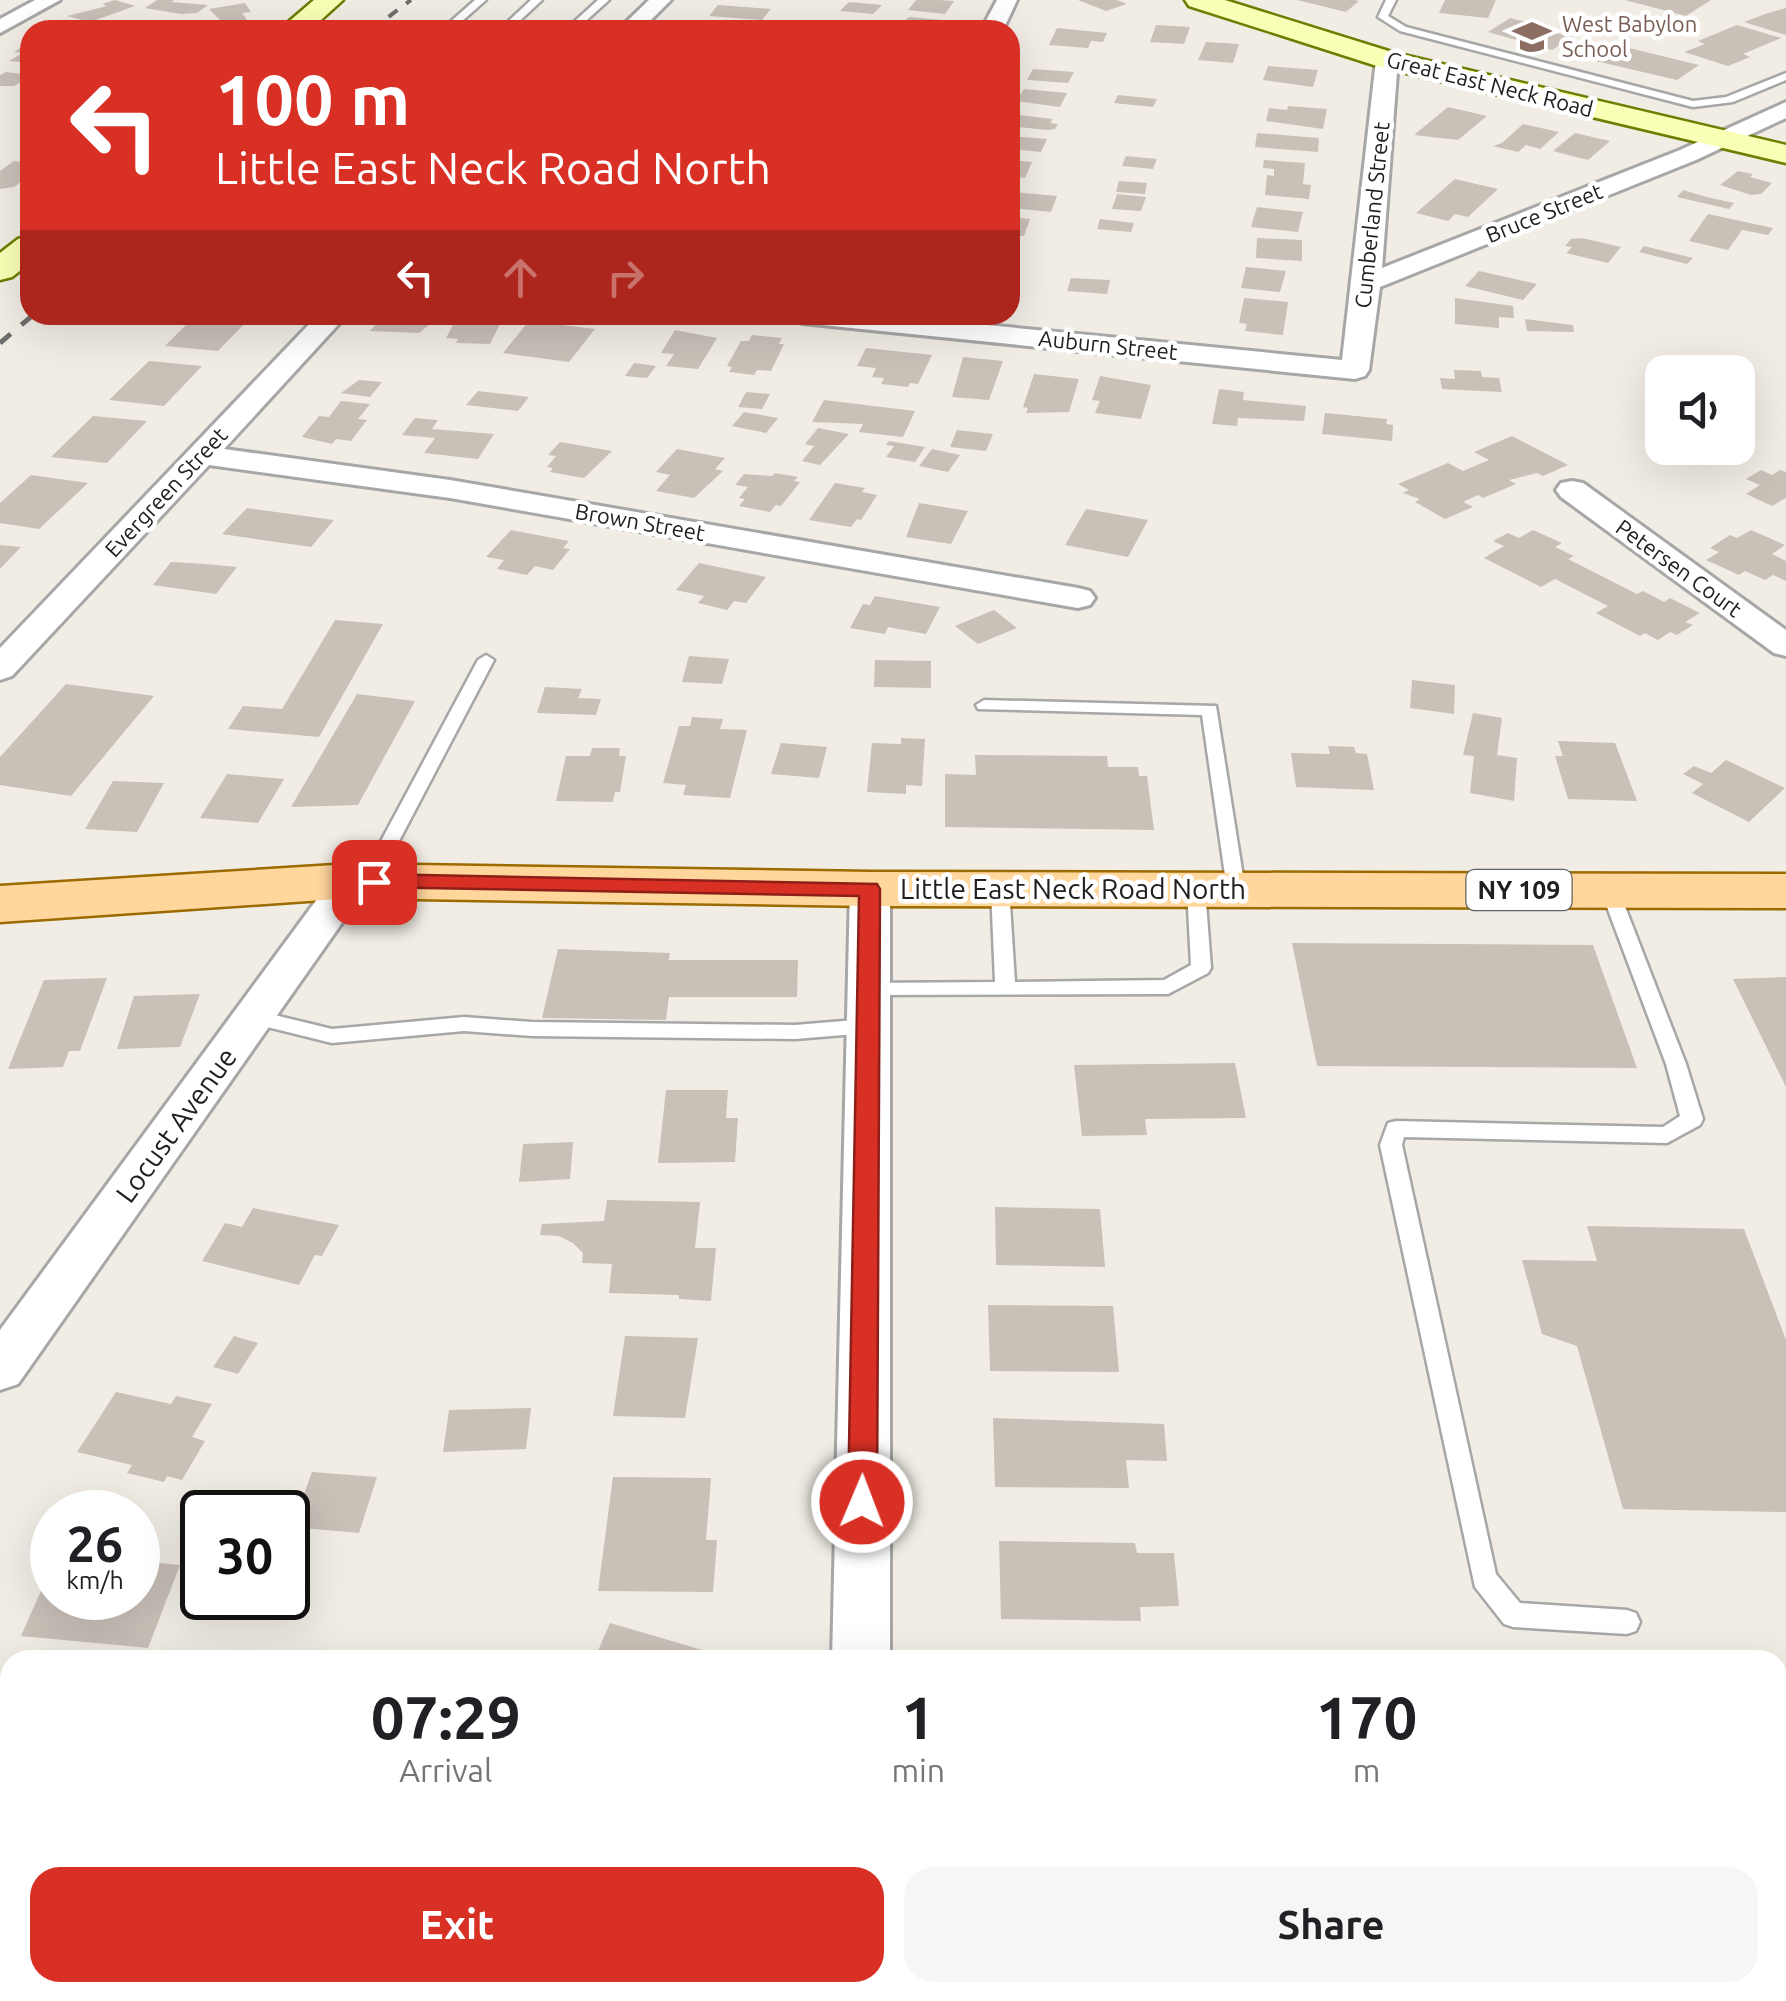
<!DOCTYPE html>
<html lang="en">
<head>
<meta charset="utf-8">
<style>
  body { margin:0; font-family:Ubuntu,sans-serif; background:#f6f6f6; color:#202124; height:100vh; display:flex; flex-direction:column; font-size:38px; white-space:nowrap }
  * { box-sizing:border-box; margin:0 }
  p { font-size:32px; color:#757577 }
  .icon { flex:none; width:55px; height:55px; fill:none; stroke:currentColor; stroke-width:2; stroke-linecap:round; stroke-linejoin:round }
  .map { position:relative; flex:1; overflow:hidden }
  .details { position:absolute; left:0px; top:1650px; width:1788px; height:352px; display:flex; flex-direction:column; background:#fff; border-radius:30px 30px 0 0; box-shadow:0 10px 40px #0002 }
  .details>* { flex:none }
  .hud { position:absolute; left:20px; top:20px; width:1000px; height:305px; border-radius:30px; box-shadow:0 10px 40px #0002; background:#d93025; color:#fff; overflow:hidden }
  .buttons { position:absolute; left:1645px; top:355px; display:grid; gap:20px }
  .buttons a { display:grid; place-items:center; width:110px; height:110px; border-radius:20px; background:#fff; box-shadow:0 10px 40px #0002; font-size:50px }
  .speed { position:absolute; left:30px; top:1490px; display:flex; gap:20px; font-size:50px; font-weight:700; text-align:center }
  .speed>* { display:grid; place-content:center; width:130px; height:130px; border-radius:50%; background:#fff; box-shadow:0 10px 40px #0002; line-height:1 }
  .speed small { font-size:25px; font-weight:400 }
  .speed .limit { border:5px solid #111; border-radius:15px; background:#fff; color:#111 }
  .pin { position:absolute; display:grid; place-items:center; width:85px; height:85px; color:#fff; margin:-42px; border-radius:20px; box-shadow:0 5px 15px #0006 }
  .me { position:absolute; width:110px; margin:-55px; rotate:1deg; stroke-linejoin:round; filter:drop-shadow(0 0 8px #0008) }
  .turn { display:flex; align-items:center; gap:35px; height:210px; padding:0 30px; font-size:45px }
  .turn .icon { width:130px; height:130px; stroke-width:2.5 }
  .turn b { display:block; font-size:70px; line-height:85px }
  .lanes { display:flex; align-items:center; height:95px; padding:0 30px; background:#0003; justify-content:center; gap:50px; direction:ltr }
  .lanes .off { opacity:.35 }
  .eta { display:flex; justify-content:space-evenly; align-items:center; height:170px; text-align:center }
  .eta b { font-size:60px; font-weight:700; line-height:70px }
  .action { display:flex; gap:20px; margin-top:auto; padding:20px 30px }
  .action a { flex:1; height:115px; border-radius:30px; background:#d93025; color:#fff; font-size:40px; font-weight:700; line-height:115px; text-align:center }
  .action a+a { background:#f6f6f6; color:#202124 }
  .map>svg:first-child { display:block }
  .building { fill:#c9c0b8 }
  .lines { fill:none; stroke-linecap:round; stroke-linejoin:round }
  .service-casing { stroke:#a7a7a7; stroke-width:5 }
  .minor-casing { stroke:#a7a7a7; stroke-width:6 }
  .secondary-casing { stroke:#6d7d00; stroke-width:5 }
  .primary-casing { stroke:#9b6b00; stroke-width:5 }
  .service { fill:#fff; fill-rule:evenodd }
  .minor { fill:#fff; fill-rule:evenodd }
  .secondary { fill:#faffb6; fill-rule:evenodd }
  .primary { fill:#ffd69c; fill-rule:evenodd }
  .rail-far1 { stroke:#6e6e6e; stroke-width:4; stroke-dasharray:11 11; stroke-linecap:butt }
  .rail { stroke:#6e6e6e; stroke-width:5; stroke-dasharray:14 14; stroke-linecap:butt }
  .route { fill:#d93025; stroke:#8d1f18; stroke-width:2.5 }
  .labels { text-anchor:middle; stroke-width:9; stroke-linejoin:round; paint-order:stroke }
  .far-education-label { font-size:22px; fill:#785e54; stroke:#fff; text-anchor:start }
  .far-street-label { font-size:22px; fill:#202020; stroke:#fff }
  .shield { fill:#fff; stroke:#636363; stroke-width:2.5 }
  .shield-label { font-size:25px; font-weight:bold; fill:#202020 }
  .street-label { font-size:28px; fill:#202020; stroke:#fff }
</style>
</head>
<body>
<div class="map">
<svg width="1786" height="2001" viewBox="0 0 1786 2001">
  <rect width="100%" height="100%" fill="#f1ede5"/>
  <!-- building -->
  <g class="building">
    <polygon points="115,0 135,6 90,22 67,16 107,6 102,4"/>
    <polygon points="157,0 174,0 172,2 208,5 197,13 181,14 145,8"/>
    <polygon points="916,0 939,0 954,1 945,14 908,10"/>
    <polygon points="1078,0 1117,0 1127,4 1106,11"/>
    <polygon points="1297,0 1355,0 1359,1 1346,12"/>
    <polygon points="1445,0 1496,0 1488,18 1439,13"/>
    <polygon points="1625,0 1711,0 1686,16"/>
    <polygon points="849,2 882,5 873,14 840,11"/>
    <polygon points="245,3 251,12 242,13 247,20 237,22 239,25 214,29 211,24 223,23 209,9"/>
    <polygon points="718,5 771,9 762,20 709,16"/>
    <polygon points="1786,8 1786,35 1744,22 1765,14"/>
    <polygon points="909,17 943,20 937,30 896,27"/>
    <polygon points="1510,18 1543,26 1539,29 1573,37 1552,50 1488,32"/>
    <polygon points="1156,25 1190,27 1184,44 1150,42"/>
    <polygon points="1737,25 1781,38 1743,54 1750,57 1728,66 1684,52 1705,44 1698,41"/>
    <polygon points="1057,28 1107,33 1103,42 1091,41 1088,48 1049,45"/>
    <polygon points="1206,42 1239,44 1233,63 1198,60"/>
    <polygon points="1592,42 1629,48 1699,65 1677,80 1570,55"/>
    <polygon points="24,45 30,46 30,63 9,61 22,53 14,52"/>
    <polygon points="1268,66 1318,70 1313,87 1263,80"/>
    <polygon points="1033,69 1074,72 1068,83 1027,80"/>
    <polygon points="6,72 30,75 30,77 14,86 0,86 0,75"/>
    <polygon points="1024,89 1067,93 1060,107 1016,101"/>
    <polygon points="1118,95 1157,99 1153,107 1114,103"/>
    <polygon points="1288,106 1327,109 1323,129 1266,121 1269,108 1287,110"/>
    <polygon points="1448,107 1487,116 1458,140 1414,135"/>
    <polygon points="1010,114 1053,119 1050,123 1058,124 1055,129 1047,130 1010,126"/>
    <polygon points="1523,124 1559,132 1540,149 1526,145 1518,152 1493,146 1502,143"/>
    <polygon points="1257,133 1319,138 1318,152 1255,147"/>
    <polygon points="1575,133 1610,141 1588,160 1553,151"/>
    <polygon points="1010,136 1047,139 1041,152 1010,149"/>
    <polygon points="1126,156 1157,159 1153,169 1122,166"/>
    <polygon points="1010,160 1032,162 1025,178 1010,176"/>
    <polygon points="1264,160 1305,163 1303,184 1311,185 1309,199 1265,195 1267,175 1274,176 1274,169 1263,168"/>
    <polygon points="14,161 30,163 30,175 14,187 0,189 0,171"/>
    <polygon points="1738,171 1753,174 1750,177 1772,183 1761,194 1751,195 1720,185"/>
    <polygon points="1455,179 1498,189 1468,217 1455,214 1448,221 1416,213"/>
    <polygon points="1119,181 1147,183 1145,194 1116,192"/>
    <polygon points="1010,187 1017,187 1014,192 1057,196 1051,212 1010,208"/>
    <polygon points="1683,190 1707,197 1734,203 1729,209 1677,197"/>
    <polygon points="1117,194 1146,197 1141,211 1112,209"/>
    <polygon points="1257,207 1303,212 1298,232 1251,227"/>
    <polygon points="1708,214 1773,228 1768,235 1742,230 1728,250 1689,241"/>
    <polygon points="1010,217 1030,219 1024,236 1010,235"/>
    <polygon points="1100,219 1134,223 1131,232 1097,229"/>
    <polygon points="1257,238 1302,240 1302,261 1256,258"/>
    <polygon points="1582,238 1621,247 1608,263 1566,253 1572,247 1565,246 1571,239"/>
    <polygon points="1644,246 1693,258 1687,264 1639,252"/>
    <polygon points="1246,267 1286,271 1280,292 1241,288"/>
    <polygon points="1479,271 1537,284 1523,300 1465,286"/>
    <polygon points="1071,278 1110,280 1107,294 1067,291"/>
    <polygon points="1244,298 1288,302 1283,335 1245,331 1247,324 1239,323"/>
    <polygon points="1455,298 1513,306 1514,318 1499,317 1499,328 1455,324"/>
    <polygon points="196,315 240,315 252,316 218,351 165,346"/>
    <polygon points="385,315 441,315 419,333 370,331"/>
    <polygon points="458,316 503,318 490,344 456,343 458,339 446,338"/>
    <polygon points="1525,319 1573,325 1574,332 1527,331"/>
    <polygon points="529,321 595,329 569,362 503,353"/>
    <polygon points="675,330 717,338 698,369 666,366 674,354 661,353"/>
    <polygon points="752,335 782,338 779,344 784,344 771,371 757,370 754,375 729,372 732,367 727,366 741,341 749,341"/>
    <polygon points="866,348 932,355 918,384 910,383 908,387 881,384 884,378 872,377 876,368 857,366"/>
    <polygon points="963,357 1003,361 989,400 952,397"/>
    <polygon points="149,361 202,366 164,406 109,400"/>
    <polygon points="634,363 656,366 647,378 625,376"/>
    <polygon points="1454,370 1481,371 1482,377 1499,378 1502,392 1442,389 1440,378 1455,379"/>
    <polygon points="1034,374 1079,379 1069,412 1026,413 1028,408 1023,407"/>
    <polygon points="1100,376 1151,385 1141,419 1095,413 1100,401 1092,400"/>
    <polygon points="359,380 382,382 370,397 341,393"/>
    <polygon points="1219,389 1244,392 1243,400 1306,406 1304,421 1238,418 1237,426 1212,424"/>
    <polygon points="478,391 529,397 518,411 466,405"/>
    <polygon points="746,392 770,394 762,409 738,407"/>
    <polygon points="824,400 915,411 903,437 859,432 863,424 812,422"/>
    <polygon points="341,401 370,404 358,419 367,420 351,441 336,439 332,444 302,437 319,416 329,417"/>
    <polygon points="744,412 778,418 766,433 732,426"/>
    <polygon points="1325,413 1387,419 1386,424 1393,425 1392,441 1322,434"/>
    <polygon points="93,416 147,421 107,463 51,457"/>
    <polygon points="415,418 438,420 432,429 494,434 478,459 424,453 435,438 402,435"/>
    <polygon points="818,428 849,434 820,465 802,461 814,446 805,444"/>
    <polygon points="957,430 993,434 986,451 950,447"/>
    <polygon points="1512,436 1568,465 1543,476 1537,473 1509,480 1516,484 1483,498 1478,495 1463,502 1473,507 1445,519 1415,502 1420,499 1403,493 1409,490 1398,484 1448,463 1463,471 1489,460 1474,452"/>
    <polygon points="889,441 925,447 915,462 886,457 894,446 886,445"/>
    <polygon points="560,442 612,451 584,478 550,472 553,468 547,467 556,456 548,455"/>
    <polygon points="677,449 725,458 715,469 723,471 694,498 656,491 670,475 656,472"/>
    <polygon points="932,449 960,455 948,472 919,466"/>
    <polygon points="1761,470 1772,475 1780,470 1786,472 1786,498 1772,506 1746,494 1760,485 1746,479"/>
    <polygon points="775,473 798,477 794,481 800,482 781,506 776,505 770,512 739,506 745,499 739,498 748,487 735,485 744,474 772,476"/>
    <polygon points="31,475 88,483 39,529 0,523 0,503"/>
    <polygon points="835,483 865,488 862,492 877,495 861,520 857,519 851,527 809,520"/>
    <polygon points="919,503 968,511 951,544 906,537"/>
    <polygon points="247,508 334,520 311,547 222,534"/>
    <polygon points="1086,509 1148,520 1128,557 1065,545"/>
    <polygon points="511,530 569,541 563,548 570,549 553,570 535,566 527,575 497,569 504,560 486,557"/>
    <polygon points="1533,530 1562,543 1555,547 1574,556 1568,559 1637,594 1643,591 1664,602 1670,598 1700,613 1685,622 1693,625 1677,635 1670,632 1658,640 1645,633 1640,636 1596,613 1608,606 1555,579 1541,587 1484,558 1504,546 1493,541 1508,533 1519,538"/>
    <polygon points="1751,530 1785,545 1772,554 1786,561 1786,581 1773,575 1765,580 1745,571 1739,575 1706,560 1719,552 1710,548 1730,535 1737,538"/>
    <polygon points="0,545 21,547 0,569"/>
    <polygon points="171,562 206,564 237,567 216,594 153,585"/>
    <polygon points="699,563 766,577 746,603 734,601 727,610 698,603 704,596 676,590"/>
    <polygon points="875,596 940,607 926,634 888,627 885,634 850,628 863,604 870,605"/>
    <polygon points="994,610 1017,628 978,644 955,626"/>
    <polygon points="335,620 383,624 319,737 228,729 243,706 282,709"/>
    <polygon points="689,656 729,659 722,684 682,682"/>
    <polygon points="875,660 931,661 931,688 874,687"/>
    <polygon points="1412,680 1455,685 1454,714 1410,708"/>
    <polygon points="66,684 154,696 71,796 0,785 0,757"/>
    <polygon points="545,687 582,689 578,698 601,699 596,715 537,713"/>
    <polygon points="357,694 415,701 358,805 291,807"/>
    <polygon points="1473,713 1502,718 1497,755 1517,758 1514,801 1470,793 1474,756 1463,755"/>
    <polygon points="692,717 723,719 720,729 747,730 730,798 683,795 686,785 663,783 679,726 690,726"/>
    <polygon points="901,738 925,739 922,786 906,785 906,794 867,792 872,743 901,744"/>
    <polygon points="1558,741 1615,743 1637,801 1568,799 1555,756 1563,756"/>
    <polygon points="781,743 827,747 819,778 771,774"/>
    <polygon points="1328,746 1354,747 1356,753 1367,754 1374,790 1296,787 1291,753 1330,754"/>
    <polygon points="592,748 620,748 619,756 626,756 620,792 615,792 613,802 556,801 566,756 590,756"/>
    <polygon points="975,755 1107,756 1108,767 1138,767 1139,776 1147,776 1154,830 945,827 945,774 976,775"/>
    <polygon points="1726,760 1785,788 1749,822 1692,793 1703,784 1683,774 1694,766 1711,773"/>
    <polygon points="227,774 284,779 258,823 200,818"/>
    <polygon points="113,781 164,783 137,832 85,829"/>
    <polygon points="1292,943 1593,945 1637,1068 1317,1066"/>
    <polygon points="558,949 670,953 669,960 798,960 797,997 669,997 666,1020 542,1018"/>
    <polygon points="1786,977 1786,1087 1733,979"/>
    <polygon points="107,978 80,1051 69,1051 63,1067 8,1069 44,980"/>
    <polygon points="200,994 180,1047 117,1049 134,996"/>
    <polygon points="1235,1063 1246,1118 1145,1119 1147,1135 1082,1136 1074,1065"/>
    <polygon points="666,1090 728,1090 726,1118 738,1118 735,1162 658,1163"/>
    <polygon points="573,1142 570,1179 519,1182 523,1144"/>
    <polygon points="607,1200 700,1202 695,1248 716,1248 711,1301 679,1299 679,1295 609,1293 612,1264 582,1263 583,1253 573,1243 559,1236 540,1235 542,1224 604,1221"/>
    <polygon points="995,1207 1100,1209 1105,1267 996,1265"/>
    <polygon points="253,1208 339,1225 322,1256 315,1255 299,1285 202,1261 225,1223 242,1227"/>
    <polygon points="1587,1226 1744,1229 1786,1340 1786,1512 1623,1509 1577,1346 1542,1334 1522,1260 1597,1261"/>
    <polygon points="988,1305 1113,1306 1119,1372 990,1371"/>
    <polygon points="234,1336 258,1343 238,1374 213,1367"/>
    <polygon points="625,1336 698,1338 685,1418 613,1416"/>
    <polygon points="116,1392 171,1404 176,1396 212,1404 192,1437 205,1441 182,1480 167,1476 164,1482 127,1473 132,1465 77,1452"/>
    <polygon points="531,1408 526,1449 443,1452 449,1410"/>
    <polygon points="993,1418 1164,1424 1167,1461 1126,1460 1129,1488 995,1487"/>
    <polygon points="312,1472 377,1477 359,1533 292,1527"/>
    <polygon points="613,1477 711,1478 706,1540 717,1540 713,1592 598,1591"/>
    <polygon points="999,1541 1135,1543 1137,1553 1174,1553 1179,1606 1140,1607 1141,1621 1001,1619"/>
    <polygon points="138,1561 180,1565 148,1648 21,1636 52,1566 52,1598 138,1598"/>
    <polygon points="610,1623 706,1651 703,1660 594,1660"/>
    <polygon points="431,1992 505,1992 530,2000 428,2001"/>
    <polygon points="1222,1992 1406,1992 1406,2001 1221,2001"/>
    <polygon points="1487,1992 1512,1992 1537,2001 1486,2001"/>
    <rect x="1550" y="1992" width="70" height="9"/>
  </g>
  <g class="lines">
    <!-- service casing -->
    <g class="service-casing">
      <g id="service">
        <polygon points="475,0 486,0 452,30 441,30"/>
        <polygon points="531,0 542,0 510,30 499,30"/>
        <polygon points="598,0 609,0 576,30 565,30"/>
        <polygon points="1386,0 1396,0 1388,16 1406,27 1693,101 1726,97 1786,73 1786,80 1733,102 1693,107 1400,31 1378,17"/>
        <polygon points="486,655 494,660 398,843 383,882 374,888 367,886 365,882 380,843 478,660"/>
        <polygon points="984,700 1216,706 1245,889 1243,893 1229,893 1227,889 1202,715 978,709 976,705"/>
        <polygon points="1000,883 1009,889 1015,982 1164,980 1191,965 1187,889 1196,883 1205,889 1211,968 1208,973 1168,994 862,995 859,990 869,983 995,982 991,889"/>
        <polygon points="1610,885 1619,891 1686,1064 1703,1119 1700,1125 1667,1143 1404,1137 1402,1145 1496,1574 1520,1603 1627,1610 1636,1613 1640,1622 1636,1631 1627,1634 1513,1627 1504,1624 1475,1587 1380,1145 1388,1123 1396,1121 1663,1127 1680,1116 1666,1064 1601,891"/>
        <polygon points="254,1010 332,1029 464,1017 532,1022 795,1025 868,1019 878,1026 868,1033 795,1039 532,1036 464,1031 332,1043 247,1022 244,1017"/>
      </g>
    </g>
    <!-- minor casing -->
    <g class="minor-casing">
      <g id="minor">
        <polygon points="35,0 60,0 0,33 0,19"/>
        <polygon points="649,0 671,0 641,30 618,30"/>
        <polygon points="997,0 1017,0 1003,30 981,30"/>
        <polygon points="1387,53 1398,60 1382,268 1680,150 1786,102 1786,118 1696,160 1380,287 1369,370 1365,376 1355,379 802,323 788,315 885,315 1342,360 1376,60"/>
        <polygon points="318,315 347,315 224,449 450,480 1078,588 1090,591 1095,598 1090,605 1078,608 450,498 209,465 12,676 0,680 0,648"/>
        <polygon points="1572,481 1583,483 1786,630 1786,656 1774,653 1561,497 1556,490 1561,483"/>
        <polygon points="351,868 365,872 371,881 365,890 18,1384 0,1390 0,1330 337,872"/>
        <polygon points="870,876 884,880 890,889 890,1660 832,1660 850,889 856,880"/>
        <polygon points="746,1992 810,1992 808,2001 744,2001"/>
      </g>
    </g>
    <!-- secondary casing -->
    <g class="secondary-casing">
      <g id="secondary">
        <polygon points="314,0 343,0 310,30 279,30"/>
        <polygon points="1185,0 1225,0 1395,53 1786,145 1786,163 1377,66 1189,6"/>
        <polygon points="30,236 30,263 12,277 0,280 0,253 18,239"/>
      </g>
    </g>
    <!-- primary casing -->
    <g class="primary-casing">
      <polygon id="primary" points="351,864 870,872 1786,874 1786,908 870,906 351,898 0,922 0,886"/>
    </g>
    <!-- service -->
    <use href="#service" class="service"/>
    <!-- minor -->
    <use href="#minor" class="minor"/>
    <!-- secondary -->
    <use href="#secondary" class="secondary"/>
    <!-- primary -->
    <use href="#primary" class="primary"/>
    <!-- rail-far1 -->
    <polyline class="rail-far1" points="371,30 411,0"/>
    <!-- rail -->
    <polyline class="rail" points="0,343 33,315"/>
  </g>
  <!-- route -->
  <polygon class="route" points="374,874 877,884 880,889 877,1502 873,1511 862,1514 852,1511 848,1502 859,896 367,887 364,882"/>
  <!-- icons -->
  <defs>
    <g id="school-bare" transform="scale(3)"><path d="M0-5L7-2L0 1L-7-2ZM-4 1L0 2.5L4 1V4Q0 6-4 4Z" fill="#8d6e63" stroke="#fff" stroke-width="2.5" paint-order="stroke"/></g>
  </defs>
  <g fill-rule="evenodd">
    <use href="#school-bare" x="1532" y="37"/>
  </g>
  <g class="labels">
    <!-- far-education labels -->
    <g class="far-education-label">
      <text x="1562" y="32">West Babylon<tspan x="1562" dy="25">School</tspan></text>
    </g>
    <!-- far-street labels -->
    <g class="far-street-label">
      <text transform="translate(1490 84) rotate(14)" y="8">Great East Neck Road</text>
      <text transform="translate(1544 213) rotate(-22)" y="8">Bruce Street</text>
      <text transform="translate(1372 215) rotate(-84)" y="8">Cumberland Street</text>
      <text transform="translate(1108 345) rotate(6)" y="8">Auburn Street</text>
      <text transform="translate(166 492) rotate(-47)" y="8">Evergreen Street</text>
      <text transform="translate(640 522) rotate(10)" y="8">Brown Street</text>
      <text transform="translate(1679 568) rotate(36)" y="8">Petersen Court</text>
    </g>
    <!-- shield labels -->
    <rect class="shield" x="1466.5" y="870" width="105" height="40" rx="8"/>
    <g class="shield-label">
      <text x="1519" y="899">NY 109</text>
    </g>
    <!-- street labels -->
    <g class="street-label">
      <text x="1073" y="899">Little East Neck Road North</text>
      <text transform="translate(176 1125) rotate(-54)" y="10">Locust Avenue</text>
    </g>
  </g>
</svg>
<div class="buttons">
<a><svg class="icon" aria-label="sound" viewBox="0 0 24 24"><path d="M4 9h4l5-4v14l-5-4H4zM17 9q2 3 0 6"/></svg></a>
</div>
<div class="speed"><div>26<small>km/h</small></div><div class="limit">30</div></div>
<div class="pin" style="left:374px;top:882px;background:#d93025"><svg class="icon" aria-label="arrive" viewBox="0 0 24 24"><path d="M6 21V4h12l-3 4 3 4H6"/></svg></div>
<svg class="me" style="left:862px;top:1502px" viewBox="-20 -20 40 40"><circle r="17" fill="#d93025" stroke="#fff" stroke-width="3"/><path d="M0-11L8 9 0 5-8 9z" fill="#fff"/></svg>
<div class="hud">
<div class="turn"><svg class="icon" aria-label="left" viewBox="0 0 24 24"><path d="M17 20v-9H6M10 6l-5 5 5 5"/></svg><div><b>100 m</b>Little East Neck Road North</div></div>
<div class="lanes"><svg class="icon" aria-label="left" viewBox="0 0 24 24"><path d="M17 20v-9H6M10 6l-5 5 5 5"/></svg><svg class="icon off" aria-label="ahead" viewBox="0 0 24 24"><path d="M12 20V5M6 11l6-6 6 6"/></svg><svg class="icon off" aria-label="right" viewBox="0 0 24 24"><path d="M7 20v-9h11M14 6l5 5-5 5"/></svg></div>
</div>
<section class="details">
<div class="eta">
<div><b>07:29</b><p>Arrival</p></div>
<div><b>1</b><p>min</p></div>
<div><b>170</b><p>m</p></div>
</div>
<div class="action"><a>Exit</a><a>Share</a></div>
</section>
</div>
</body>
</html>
